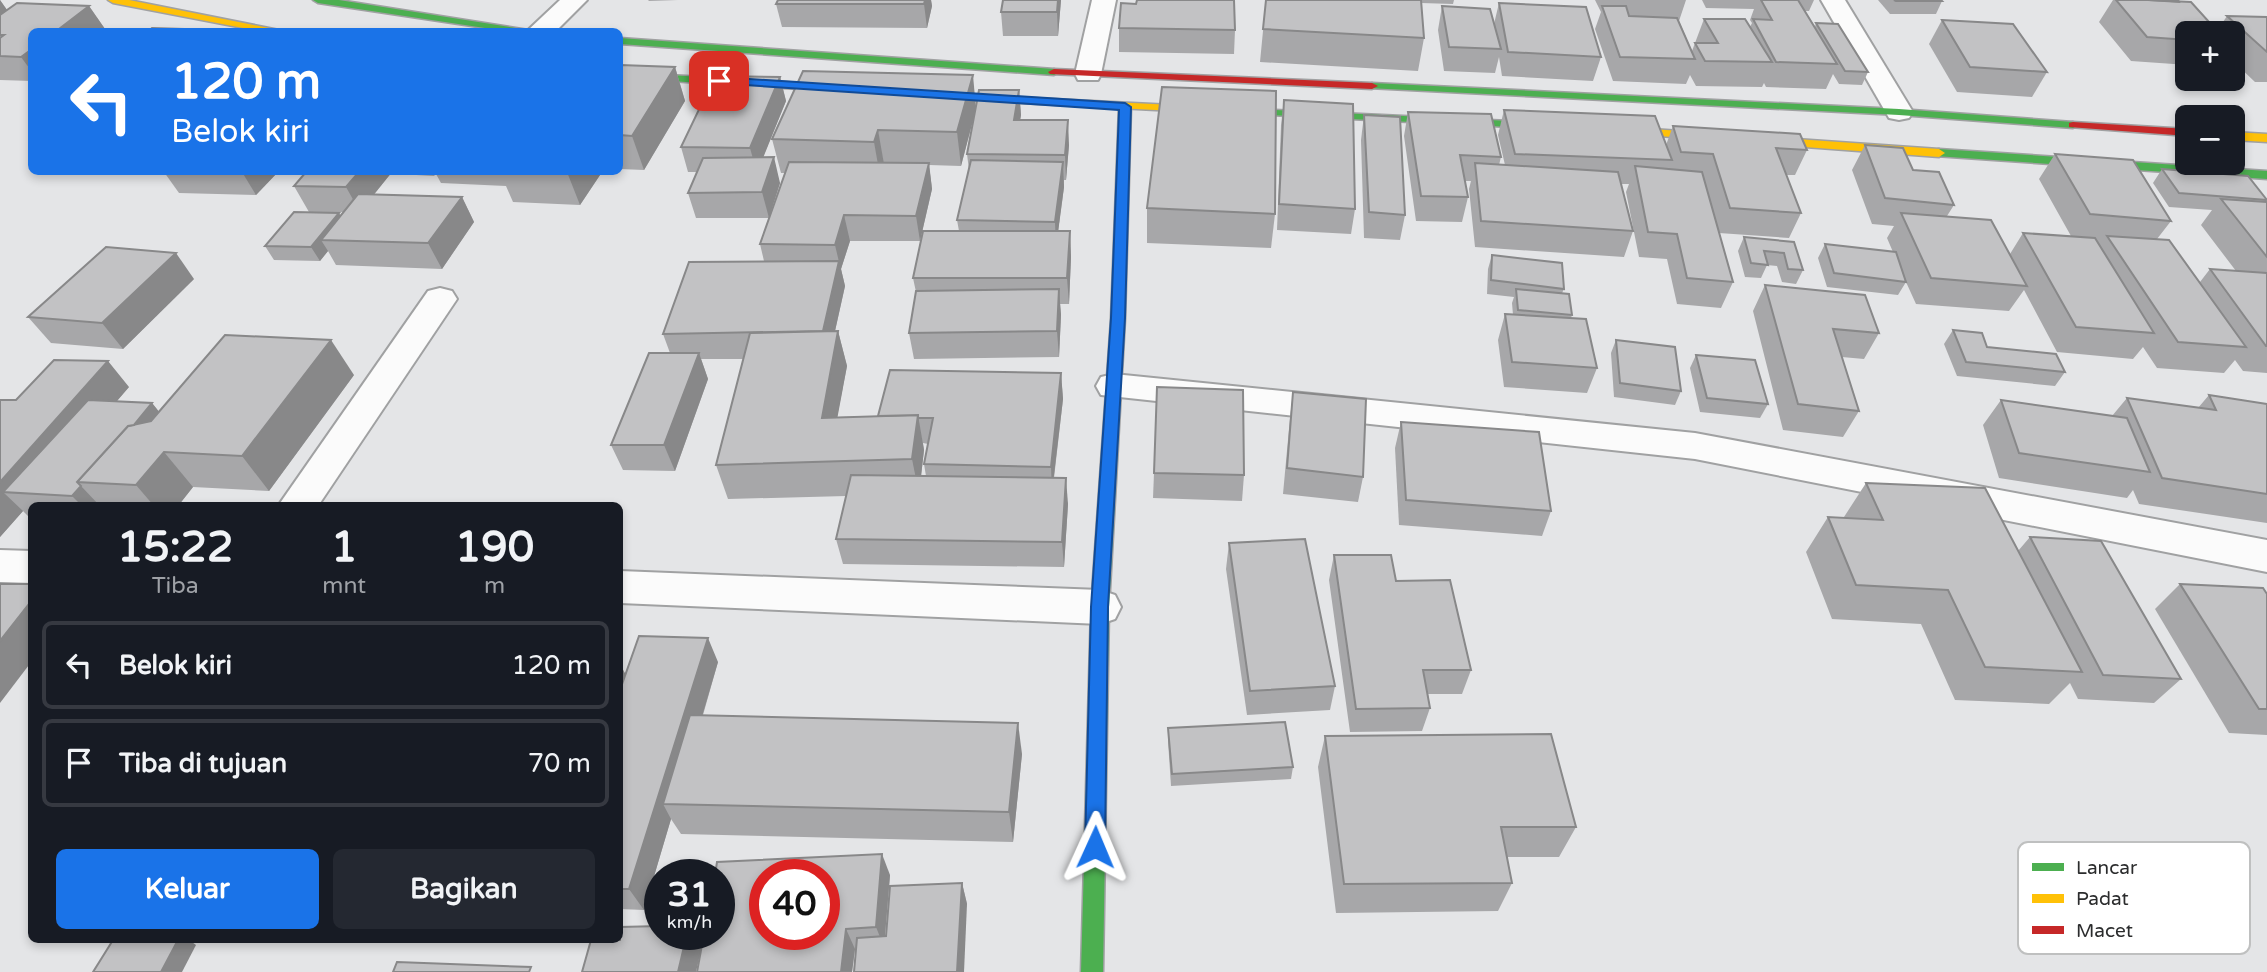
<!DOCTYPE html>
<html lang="id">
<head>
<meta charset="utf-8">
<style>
  body { margin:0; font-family:"Varela Round",sans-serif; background:#242831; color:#f1f3f6; height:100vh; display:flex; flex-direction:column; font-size:26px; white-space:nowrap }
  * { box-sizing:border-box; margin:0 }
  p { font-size:23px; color:#9ea1a6 }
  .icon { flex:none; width:38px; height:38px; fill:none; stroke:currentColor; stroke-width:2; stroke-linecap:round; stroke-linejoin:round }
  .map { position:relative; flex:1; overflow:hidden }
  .drawer { position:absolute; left:28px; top:502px; width:595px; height:441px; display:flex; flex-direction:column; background:#171b24; border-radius:10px; box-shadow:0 4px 10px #0003 }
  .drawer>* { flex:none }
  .top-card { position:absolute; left:28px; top:28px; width:595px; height:147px; border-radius:10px; box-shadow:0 4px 10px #0003; background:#1a73e8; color:#fff; overflow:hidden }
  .buttons { position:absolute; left:2175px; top:21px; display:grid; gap:14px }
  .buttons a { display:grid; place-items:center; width:70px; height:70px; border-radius:10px; background:#171b24; box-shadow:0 4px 10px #0003; font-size:35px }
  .speed { position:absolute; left:644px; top:859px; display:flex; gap:14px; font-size:35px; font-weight:700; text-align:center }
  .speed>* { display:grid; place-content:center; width:91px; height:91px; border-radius:50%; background:#171b24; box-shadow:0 4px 10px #0003; line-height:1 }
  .speed small { font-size:18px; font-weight:400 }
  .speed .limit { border:10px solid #d22; background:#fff; color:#111 }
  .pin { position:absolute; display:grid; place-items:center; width:60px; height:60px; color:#fff; margin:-30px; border-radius:14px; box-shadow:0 4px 10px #0006 }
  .me { position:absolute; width:77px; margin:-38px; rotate:1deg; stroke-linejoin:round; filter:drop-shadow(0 0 5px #0008) }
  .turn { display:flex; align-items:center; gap:24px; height:147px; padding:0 28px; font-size:32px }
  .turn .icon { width:91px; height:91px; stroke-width:2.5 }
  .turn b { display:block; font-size:49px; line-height:60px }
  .eta { display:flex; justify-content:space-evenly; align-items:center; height:119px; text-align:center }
  .eta b { font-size:42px; font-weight:700; line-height:49px }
  .primary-button { display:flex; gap:14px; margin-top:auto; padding:14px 28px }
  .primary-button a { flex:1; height:80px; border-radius:10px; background:#1a73e8; color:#fff; font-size:28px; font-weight:700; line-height:80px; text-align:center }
  .primary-button a+a { background:#242831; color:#f1f3f6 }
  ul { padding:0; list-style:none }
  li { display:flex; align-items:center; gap:21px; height:88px; margin:0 14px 10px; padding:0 14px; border:4px solid #363941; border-radius:10px }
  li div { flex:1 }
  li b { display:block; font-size:26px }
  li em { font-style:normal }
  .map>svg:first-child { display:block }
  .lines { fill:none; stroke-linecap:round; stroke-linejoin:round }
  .street-casing { stroke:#a0a1a2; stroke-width:4 }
  .fast-casing { stroke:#a0a1a2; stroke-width:3 }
  .slow-casing { stroke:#a0a1a2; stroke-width:3 }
  .jam-casing { stroke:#a0a1a2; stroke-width:3 }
  .street { fill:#fbfbfb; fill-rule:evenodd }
  .fast { fill:#4caf50; fill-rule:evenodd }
  .slow { fill:#ffc107; fill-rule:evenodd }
  .jam { fill:#c62828; fill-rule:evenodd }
  .wall { fill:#a7a7a9; fill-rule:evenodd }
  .shaded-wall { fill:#888889 }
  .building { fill:#c2c2c4; stroke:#888889; stroke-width:2; fill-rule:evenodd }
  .route { fill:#1a73e8; stroke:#114b97; stroke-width:2 }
  .key { fill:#fff; stroke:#bfc0c0; stroke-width:2 }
  .key-label { font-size:19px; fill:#2b2c2d }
</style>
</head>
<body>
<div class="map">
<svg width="2267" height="972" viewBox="0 0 2267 972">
  <rect width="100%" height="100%" fill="#e4e5e7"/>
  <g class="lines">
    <!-- street casing -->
    <g class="street-casing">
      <g id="street">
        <polygon points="560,0 587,0 555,32 526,32"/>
        <polygon points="1092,0 1116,0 1101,74 1098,80 1078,80 1075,74"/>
        <polygon points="1821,0 1845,0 1913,112 1909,118 1899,120 1889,118"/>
        <polygon points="440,288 452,291 457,299 318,506 278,506 428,291"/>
        <polygon points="1114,374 1695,433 2267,540 2267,572 1695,459 1101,395 1096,386 1101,377"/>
        <polygon points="0,550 32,551 32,583 0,582"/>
        <polygon points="620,571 1100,590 1115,595 1121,607 1115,619 1100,624 620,603"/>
      </g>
    </g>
    <!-- fast casing -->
    <g class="fast-casing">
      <g id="fast">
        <polygon points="313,0 339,0 541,32 511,32 318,3"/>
        <polygon points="620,38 1054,69 1060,72 1054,75 620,44"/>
        <polygon points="620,72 850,86 856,89 850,92 620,78"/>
        <polygon points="1372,83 1899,109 2073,122 2079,125 2073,128 1899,115 1368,88 1366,86"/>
        <polygon points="1125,104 1131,107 1125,319 1109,607 1103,972 1081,972 1091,607 1111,319 1119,107"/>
        <polygon points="1233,108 1553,123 1559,126 1553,129 1229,113 1229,109"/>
        <polygon points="1939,149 2267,171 2267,179 1935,156 1935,150"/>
      </g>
    </g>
    <!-- slow casing -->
    <g class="slow-casing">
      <g id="slow">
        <polygon points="108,0 129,0 289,32 264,32 113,3"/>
        <polygon points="969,95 1233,108 1239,111 1233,114 965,100 965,96"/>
        <polygon points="1609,126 1939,149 1945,153 1939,157 1605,132 1603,130"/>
        <polygon points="2233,132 2267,134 2267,142 2233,140"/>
      </g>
    </g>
    <!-- jam casing -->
    <g class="jam-casing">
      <g id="jam">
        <polygon points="1054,69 1372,83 1378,86 1372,89 1050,74 1048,72"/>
        <polygon points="2073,122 2188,129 2188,136 2069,127 2069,123"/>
      </g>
    </g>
    <!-- street -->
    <use href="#street" class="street"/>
    <!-- fast -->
    <use href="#fast" class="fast"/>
    <!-- slow -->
    <use href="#slow" class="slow"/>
    <!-- jam -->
    <use href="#jam" class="jam"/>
  </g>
  <!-- wall -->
  <g class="wall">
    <polygon points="0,0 7,10 89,6 105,29 102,32 32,32 32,81 0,80"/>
    <polygon points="648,0 678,0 649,1"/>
    <polygon points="931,0 932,6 927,28 782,27 776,4"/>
    <polygon points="1003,0 1061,0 1058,36 1003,36 1001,12"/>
    <polygon points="1266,0 1454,0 1453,4 1421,3 1424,38 1418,71 1260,62"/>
    <polygon points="1595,0 1686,0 1679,21 1692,51 1704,19 1750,27 1752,23 1750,20 1754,9 1706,8 1702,0 1814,0 1809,11 1805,11 1815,27 1816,23 1868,72 1862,85 1839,84 1833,74 1826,89 1766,87 1764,83 1762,87 1696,86 1690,75 1686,84 1613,81 1595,29 1601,12"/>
    <polygon points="1878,0 1941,0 1942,1 1936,14 1890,14"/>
    <polygon points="2113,0 2178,0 2217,31 2227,16 2267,17 2267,82 2255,82 2233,61 2233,33 2188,33 2188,65 2131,61 2099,22"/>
    <polygon points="1499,3 1601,57 1593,81 1502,76 1499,57 1495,73 1444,71 1438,30 1442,6 1494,24"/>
    <polygon points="1942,20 2047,72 2032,97 1957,92 1929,44"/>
    <polygon points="1119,28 1235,30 1234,54 1119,52"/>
    <polygon points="620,65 675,67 685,101 644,170 620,169"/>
    <path d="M 780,77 L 786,101 L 763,157 L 780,183 L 769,217 L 785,173 L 781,173 L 772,139 L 976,107 L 1019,90 L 1021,115 L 1020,120 L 1069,145 L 1066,180 L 1064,180 L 1064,187 L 1058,231 L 1070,231 L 1071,257 L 1069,304 L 1060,304 L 1061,315 L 1059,357 L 914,359 L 909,333 L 916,292 L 913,278 L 959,231 L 957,220 L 969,170 L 967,154 L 974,116 L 961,166 L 929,165 L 932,189 L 920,241 L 850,241 L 841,269 L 845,286 L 835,331 L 838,331 L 847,366 L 837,417 L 878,416 L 1061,373 L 1063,399 L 1054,478 L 1068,504 L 1064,567 L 843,564 L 836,539 L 846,496 L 728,499 L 716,465 L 744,359 L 701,359 L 708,379 L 675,471 L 623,470 L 611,445 L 670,353 L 663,334 L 764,261 L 760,244 L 769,218 L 696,218 L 688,193 L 697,172 L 688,172 L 681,147 ZM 923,443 L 928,444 L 924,464 L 926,476 L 921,476 L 924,450 Z"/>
    <polygon points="1284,100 1355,209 1351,234 1277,230 1281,125"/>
    <polygon points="1504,110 1666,145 1673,126 1807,150 1795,175 1786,175 1801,213 1789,238 1719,233 1733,282 1721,308 1677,304 1667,259 1639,257 1626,192 1629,184 1621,184 1633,231 1624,257 1475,247 1469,189 1471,181 1465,181 1468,197 1462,222 1416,221 1404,136 1408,112 1501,157 1499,165 1505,165 1498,135"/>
    <polygon points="1364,115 1405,215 1400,240 1364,238 1361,140"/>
    <polygon points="1865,145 1913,170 1954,205 1947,216 2010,254 2023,233 2071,236 2039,179 2055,154 2171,221 2157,239 2200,282 2210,269 2236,271 2201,225 2212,210 2169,207 2153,183 2162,169 2267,200 2265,202 2267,202 2267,373 2243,371 2235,360 2224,373 2157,368 2143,347 2133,359 2057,352 2024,290 2009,311 1916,304 1906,282 1898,295 1827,287 1818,258 1825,244 1893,252 1887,238 1894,226 1872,224 1852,170"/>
    <polygon points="164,172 278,172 256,195 179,193"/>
    <polygon points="392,172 374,194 462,197 474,222 442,269 336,265 328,251 320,261 274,260 265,246 340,216 343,212 309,212 294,186"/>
    <polygon points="397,172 602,172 580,205 513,202 506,186 441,183 436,174 434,176 398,174"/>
    <polygon points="1147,208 1275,214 1271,248 1147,243"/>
    <polygon points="1744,237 1794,242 1803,270 1796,284 1782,282 1777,266 1767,265 1761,278 1745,277 1738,251"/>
    <polygon points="1492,255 1564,289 1562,293 1572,315 1571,318 1597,368 1587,393 1504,387 1498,340 1505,314 1513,315 1512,303 1514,297 1487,294 1488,269"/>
    <polygon points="194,279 123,349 51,343 28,317"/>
    <polygon points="1765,285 1879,333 1864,359 1842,357 1859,411 1843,437 1783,430 1753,311"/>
    <polygon points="1953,330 1987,347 2065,372 2055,386 1957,376 1944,344"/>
    <polygon points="1616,340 1681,391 1675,405 1614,397 1611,353"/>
    <polygon points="1696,355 1768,404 1760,418 1700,412 1690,368"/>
    <polygon points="354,375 269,491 193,487 178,506 32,506 32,518 29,517 23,511 0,537 0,400 16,400 129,387 116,402 152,403 159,412"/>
    <polygon points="1293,392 1363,477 1358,502 1283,494 1290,418"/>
    <polygon points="2209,395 2267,404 2267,523 2139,504 2133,490 2127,498 1999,478 1983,425 2001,400 2112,416 2127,398 2198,408"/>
    <polygon points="1401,422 1551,511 1542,536 1399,525 1395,448"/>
    <polygon points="1154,473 1244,475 1242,501 1153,498"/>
    <polygon points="1866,483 2018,551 2030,537 2181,679 2154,703 2078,699 2070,683 2049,704 1955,700 1921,624 1832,619 1806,552 1828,517 1844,518 1844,517"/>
    <polygon points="1229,543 1335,686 1330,710 1247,715 1226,569"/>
    <polygon points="1334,555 1396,581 1471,670 1462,694 1428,694 1430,708 1422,731 1350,732 1329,580"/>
    <polygon points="2180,584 2267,594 2267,735 2229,733 2155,609"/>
    <polygon points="718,662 703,715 1022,754 1013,842 681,834 671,819 644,910 620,909 620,664 625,674"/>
    <polygon points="1168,728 1293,767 1291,779 1171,786 1168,741"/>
    <polygon points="1325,736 1576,827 1559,857 1507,857 1512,883 1498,911 1336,913 1318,767"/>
    <polygon points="890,875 885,936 962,883 967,904 855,949 852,972 697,972 702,945"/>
  </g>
  <!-- shaded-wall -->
  <g class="shaded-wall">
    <polygon points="0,0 14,20 0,30"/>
    <polygon points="925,0 931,0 932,6 927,28 924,4"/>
    <polygon points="1058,0 1061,0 1058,36 1057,12"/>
    <polygon points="89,6 105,29 102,32 55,32"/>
    <polygon points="32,49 32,72 21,57"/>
    <polygon points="675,67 685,101 644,170 632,136"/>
    <polygon points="973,75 976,109 961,166 957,132"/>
    <polygon points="780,77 786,101 757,173 750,148"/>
    <polygon points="1019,90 1021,115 1016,145 1014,120"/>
    <polygon points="1068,120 1069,145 1066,180 1065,155"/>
    <polygon points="878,130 884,164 880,176 874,142"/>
    <polygon points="774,157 780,183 769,218 762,192"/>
    <polygon points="1063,162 1064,187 1056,248 1055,222"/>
    <polygon points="929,163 932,189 920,241 916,216"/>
    <polygon points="242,172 278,172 256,195"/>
    <polygon points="359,172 392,172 360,212 346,187"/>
    <polygon points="567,172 602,172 580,205"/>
    <polygon points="462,197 474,222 442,269 428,243"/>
    <polygon points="339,213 347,227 321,240 328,251 320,261 311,247"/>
    <polygon points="844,215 850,241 841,269 845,286 829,358 823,332 839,262 835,245"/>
    <polygon points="1070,231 1071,257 1069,304 1067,278"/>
    <polygon points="176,253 194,279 123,349 102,323"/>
    <polygon points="1059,289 1061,315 1059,357 1057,331"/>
    <polygon points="838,331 847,366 831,452 822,418"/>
    <polygon points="331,340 354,375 269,491 242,456"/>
    <polygon points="699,353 708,379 675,471 664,445"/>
    <polygon points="108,361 129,387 37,494 3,492 23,511 0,537 0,482"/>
    <polygon points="1061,373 1063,399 1052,492 1051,467"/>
    <polygon points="152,403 173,429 83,483"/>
    <polygon points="918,415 924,450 919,494 912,459"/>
    <polygon points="164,452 193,487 178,506 154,506 136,485"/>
    <polygon points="1066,478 1068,504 1064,567 1062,542"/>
    <polygon points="81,486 100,506 82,506 72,496"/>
    <polygon points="32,600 32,661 0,703 0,641"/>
    <polygon points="708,638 718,662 676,805 663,804 671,819 644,910 629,889"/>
    <polygon points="620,664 628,679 620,702"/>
    <polygon points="1018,723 1022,754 1013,842 1009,812"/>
    <polygon points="882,854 890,875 884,947 876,927"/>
    <polygon points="962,883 967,904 964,972 957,972"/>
    <polygon points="846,929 855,949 852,972 841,972"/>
    <polygon points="687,934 695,934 702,946 696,972 678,972"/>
    <polygon points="178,940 189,940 196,945 182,972 161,972"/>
  </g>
  <!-- building -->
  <g class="building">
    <polygon points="778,0 925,0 924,4 776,4"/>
    <polygon points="1003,0 1058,0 1057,12 1001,12"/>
    <polygon points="1137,0 1234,0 1235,30 1119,28 1121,3 1136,4"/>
    <polygon points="1266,0 1421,0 1424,38 1263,29"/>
    <polygon points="1761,0 1798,0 1837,64 1776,62 1753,19 1772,20"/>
    <polygon points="1894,0 1941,0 1942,1 1896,1"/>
    <polygon points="2116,0 2148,0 2191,2 2219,33 2188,33 2188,40 2147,37"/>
    <polygon points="2149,0 2178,0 2179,2"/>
    <polygon points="17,3 89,6 55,32 32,32 32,49 21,57 0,56 0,38 4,35 0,35 0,15"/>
    <polygon points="1499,3 1586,7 1601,57 1508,52"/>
    <polygon points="1442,6 1490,9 1501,49 1449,47"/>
    <polygon points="1602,6 1626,6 1629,16 1677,18 1695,59 1620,57"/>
    <polygon points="2227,16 2267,17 2267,52"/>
    <polygon points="1704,19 1745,19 1772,62 1705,61 1695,43 1718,43"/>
    <polygon points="1942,20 2013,24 2047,72 1970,67"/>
    <polygon points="1816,23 1838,24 1868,72 1845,71"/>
    <polygon points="152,28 182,29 179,32 148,32"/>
    <polygon points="620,65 675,67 632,136 620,135"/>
    <polygon points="803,71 973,75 957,132 878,130 874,142 772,139"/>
    <polygon points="715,76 780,77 750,148 681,147"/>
    <polygon points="1162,87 1276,91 1275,214 1147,208"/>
    <polygon points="979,90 1019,90 1014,120 1068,120 1065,155 967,154"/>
    <polygon points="1284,100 1353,104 1355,209 1279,204"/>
    <polygon points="1504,110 1655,116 1672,160 1515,154"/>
    <polygon points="1408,112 1491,114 1501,157 1460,155 1468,197 1421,196"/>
    <polygon points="1364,115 1400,117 1405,215 1369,212"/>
    <polygon points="1673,126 1800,134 1807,150 1776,148 1801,213 1730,208 1713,154 1681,152"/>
    <polygon points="1865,145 1903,148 1913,170 1939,172 1954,205 1885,198"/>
    <polygon points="2055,154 2133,160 2171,221 2090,214"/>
    <polygon points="774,157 762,192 688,193 703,158"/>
    <polygon points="971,160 1063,162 1055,222 957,220"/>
    <polygon points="789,162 929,163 916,216 844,215 835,245 760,244"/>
    <polygon points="1475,163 1618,172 1633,231 1481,221"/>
    <polygon points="1635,166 1702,172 1733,282 1687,278 1677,234 1648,232"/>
    <polygon points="2162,169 2248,176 2267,200 2179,193"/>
    <polygon points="306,172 359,172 346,187 294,186"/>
    <polygon points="358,194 462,197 428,243 321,240"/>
    <polygon points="2221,199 2267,202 2267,257"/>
    <polygon points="294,212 339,213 311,247 265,246"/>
    <polygon points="1901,213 1991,220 2027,286 1931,278"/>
    <polygon points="923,231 1070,231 1067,278 913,278"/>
    <polygon points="2023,233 2095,238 2154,333 2076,327"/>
    <polygon points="2107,236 2169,240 2246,347 2178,342"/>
    <polygon points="1744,237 1794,242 1803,270 1788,269 1784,253 1764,251 1768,265 1751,263"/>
    <polygon points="1825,244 1896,252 1906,282 1834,273"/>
    <polygon points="106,247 176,253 102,323 28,317"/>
    <polygon points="1492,255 1562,263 1564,289 1491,280"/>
    <polygon points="839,261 823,331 663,334 689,262"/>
    <polygon points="2210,269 2267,273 2267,346 2266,346"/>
    <polygon points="1765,285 1865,295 1879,333 1833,329 1859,411 1798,404"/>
    <polygon points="1059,289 1057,331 909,333 916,291"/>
    <polygon points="1516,289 1569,294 1572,315 1518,310"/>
    <polygon points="1505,314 1586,319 1597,368 1512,362"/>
    <polygon points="1953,330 1982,333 1987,347 2056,354 2065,372 1966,362"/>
    <polygon points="838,331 822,418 918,415 912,459 716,465 750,333"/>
    <polygon points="225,335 331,340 242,456 164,452 136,485 77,482 128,426 151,421"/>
    <polygon points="1616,340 1675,347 1681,391 1620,383"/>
    <polygon points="649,353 699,353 664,445 611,445"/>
    <polygon points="1696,355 1755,360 1768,404 1707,398"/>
    <polygon points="54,360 108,361 0,482 0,400 16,400"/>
    <polygon points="890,370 1061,373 1051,467 924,464 933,418 918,418 918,415 878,416"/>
    <polygon points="1157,387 1243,390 1244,475 1154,473"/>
    <polygon points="1293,392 1366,399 1363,477 1287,468"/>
    <polygon points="2209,395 2267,404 2267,494 2162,478 2127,398 2216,410"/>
    <polygon points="88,400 152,403 134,425 128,426 77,482 81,486 72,496 3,492"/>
    <polygon points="2001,400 2127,418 2150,472 2019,453"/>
    <polygon points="1401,422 1539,432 1551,511 1406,500"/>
    <polygon points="851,475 1066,478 1062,542 836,539"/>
    <polygon points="1866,483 1985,488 2082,672 1985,667 1948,590 1856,585 1828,517 1883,520"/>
    <polygon points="2030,537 2101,541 2181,679 2103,675"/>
    <polygon points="1305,539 1335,686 1250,691 1229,543"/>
    <polygon points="1334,555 1391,555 1396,581 1450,580 1471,670 1423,670 1430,708 1356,709"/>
    <polygon points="0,584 32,584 32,600 0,641"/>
    <polygon points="2180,584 2263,588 2267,594 2267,709 2259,709"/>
    <polygon points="639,636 708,638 629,889 620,889 620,690"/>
    <polygon points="690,715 1018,723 1009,812 663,804"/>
    <polygon points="1285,722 1293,767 1172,774 1168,728"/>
    <polygon points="1551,734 1576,827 1501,827 1512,883 1344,884 1325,736"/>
    <path d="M 882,854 L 876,927 L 846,929 L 841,972 L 697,972 L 704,934 L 719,934 L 719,875 L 715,875 L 717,862 ZM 765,875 L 824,875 L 824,934 L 765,934 Z"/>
    <polygon points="962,883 957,972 854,972 857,938 886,936 890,886"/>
    <polygon points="660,926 660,934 687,934 678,972 582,972 591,940 620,940 620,927"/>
    <polygon points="113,940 178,940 161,972 93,972"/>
    <polygon points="397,962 531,967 529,972 393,972"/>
  </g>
  <!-- route -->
  <polygon class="route" points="719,77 1125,103 1131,107 1125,318 1108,607 1105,847 1102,853 1095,856 1088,853 1085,847 1091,607 1111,318 1119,110 715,83 713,81"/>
  <!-- legend -->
  <rect x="2018" y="842" width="232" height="112" rx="10" class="key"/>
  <rect x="2032" y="863" width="32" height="8" fill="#4caf50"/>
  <rect x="2032" y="894" width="32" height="9" fill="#ffc107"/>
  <rect x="2032" y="926" width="32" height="8" fill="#c62828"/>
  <g class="key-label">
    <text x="2076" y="874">Lancar</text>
    <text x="2076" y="905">Padat</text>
    <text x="2076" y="937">Macet</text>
  </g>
</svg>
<div class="buttons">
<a>+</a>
<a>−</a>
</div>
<div class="speed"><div>31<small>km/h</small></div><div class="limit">40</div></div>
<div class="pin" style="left:719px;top:81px;background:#d93025"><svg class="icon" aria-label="arrive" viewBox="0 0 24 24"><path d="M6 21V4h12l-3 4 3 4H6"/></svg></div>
<svg class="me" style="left:1095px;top:847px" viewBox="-20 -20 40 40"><path d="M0-17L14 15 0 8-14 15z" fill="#1a73e8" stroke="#fff" stroke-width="4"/></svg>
<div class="top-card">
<div class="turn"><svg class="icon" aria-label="left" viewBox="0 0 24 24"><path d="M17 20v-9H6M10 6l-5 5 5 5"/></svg><div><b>120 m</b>Belok kiri</div></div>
</div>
<section class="drawer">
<div class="eta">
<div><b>15:22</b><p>Tiba</p></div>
<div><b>1</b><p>mnt</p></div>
<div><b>190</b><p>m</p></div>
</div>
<ul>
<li><svg class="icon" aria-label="left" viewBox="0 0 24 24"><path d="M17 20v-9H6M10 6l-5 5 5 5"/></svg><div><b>Belok kiri</b></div><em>120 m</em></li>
<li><svg class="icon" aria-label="arrive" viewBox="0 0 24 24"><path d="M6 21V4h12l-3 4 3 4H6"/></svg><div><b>Tiba di tujuan</b></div><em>70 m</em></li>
</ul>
<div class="primary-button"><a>Keluar</a><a>Bagikan</a></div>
</section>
</div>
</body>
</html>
